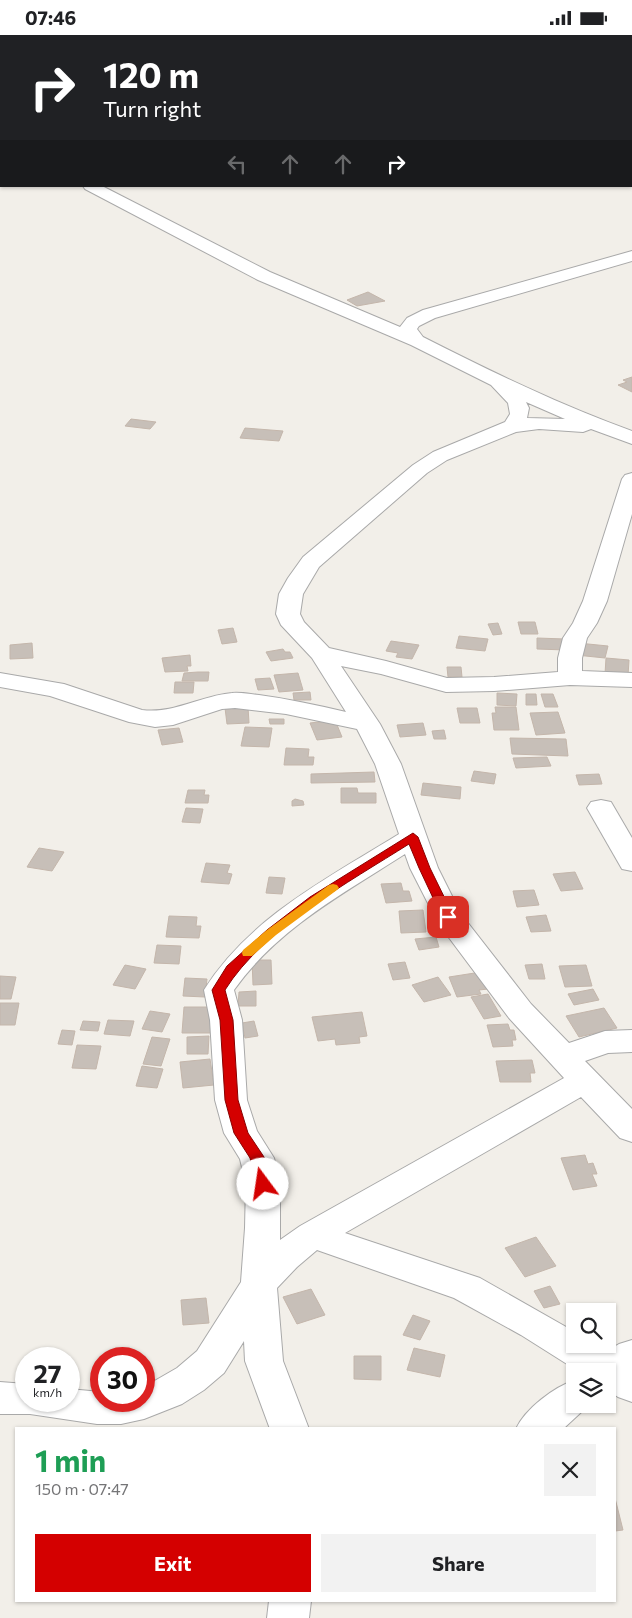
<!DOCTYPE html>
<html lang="en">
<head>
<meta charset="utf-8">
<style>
  body { margin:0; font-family:Commissioner,sans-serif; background:#f2f2f2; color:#202124; height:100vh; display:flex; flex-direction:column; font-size:19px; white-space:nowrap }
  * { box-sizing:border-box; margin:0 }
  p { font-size:16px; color:#757577 }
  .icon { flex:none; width:28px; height:28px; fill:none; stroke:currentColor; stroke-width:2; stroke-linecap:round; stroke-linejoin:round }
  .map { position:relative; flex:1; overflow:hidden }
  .details { position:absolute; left:15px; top:1392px; width:601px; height:175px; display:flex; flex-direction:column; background:#fff; border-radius:0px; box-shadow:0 1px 4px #0004 }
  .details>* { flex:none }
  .banner { position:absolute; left:0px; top:0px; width:632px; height:152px; box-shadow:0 1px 4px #0004; background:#202124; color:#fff; overflow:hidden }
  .controls { position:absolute; left:566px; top:1268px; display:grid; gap:10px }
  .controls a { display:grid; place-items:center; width:50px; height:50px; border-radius:0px; background:#fff; box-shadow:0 1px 4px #0004; font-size:25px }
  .speed { position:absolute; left:15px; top:1312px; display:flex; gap:10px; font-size:25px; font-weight:700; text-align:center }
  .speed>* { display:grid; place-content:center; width:65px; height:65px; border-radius:50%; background:#fff; box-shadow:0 1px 4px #0004; line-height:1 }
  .speed small { font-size:12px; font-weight:400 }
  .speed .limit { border:8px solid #d22; background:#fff; color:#111 }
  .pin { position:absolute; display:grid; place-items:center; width:42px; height:42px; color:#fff; margin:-21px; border-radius:10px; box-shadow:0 2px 8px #0006 }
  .me { position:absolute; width:55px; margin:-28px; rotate:346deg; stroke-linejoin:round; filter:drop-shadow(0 0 4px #0008) }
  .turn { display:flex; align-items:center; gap:18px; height:105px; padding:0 20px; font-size:22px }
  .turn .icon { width:65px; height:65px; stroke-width:2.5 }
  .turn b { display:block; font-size:35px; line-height:42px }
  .lanes { display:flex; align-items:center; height:48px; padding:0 20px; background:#0003; justify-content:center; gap:25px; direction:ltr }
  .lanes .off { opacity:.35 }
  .round { display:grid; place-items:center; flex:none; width:52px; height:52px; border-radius:0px; background:#f2f2f2 }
  .head { display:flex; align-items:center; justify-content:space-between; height:85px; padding:0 20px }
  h1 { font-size:30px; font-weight:700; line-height:38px; color:#1e9e55 }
  .primary-button { display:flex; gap:10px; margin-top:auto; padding:10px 20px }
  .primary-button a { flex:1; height:58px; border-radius:0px; background:#d40000; color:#fff; font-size:20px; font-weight:700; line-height:58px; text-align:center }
  .primary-button a+a { background:#f2f2f2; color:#202124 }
  .status { display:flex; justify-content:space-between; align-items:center; height:35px; padding:0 25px; background:#fff; direction:ltr }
  .status svg { height:14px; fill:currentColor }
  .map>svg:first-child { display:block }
  .building { fill:#c7bfb8; stroke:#c4b6ab }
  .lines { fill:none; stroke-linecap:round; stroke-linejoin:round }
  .minor-casing { stroke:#a9a9a9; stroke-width:2 }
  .minor { fill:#fff; fill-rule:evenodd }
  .route { fill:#d40000; stroke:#8a0000 }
  .slow { fill:#f59e0b }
</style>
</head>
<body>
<div class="status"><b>07:46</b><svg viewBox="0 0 49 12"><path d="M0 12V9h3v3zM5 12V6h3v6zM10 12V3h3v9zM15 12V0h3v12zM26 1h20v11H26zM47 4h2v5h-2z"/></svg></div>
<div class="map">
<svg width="632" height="1583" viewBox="0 0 632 1583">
  <rect width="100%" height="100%" fill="#f2efe9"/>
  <!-- building -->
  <g class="building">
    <polygon points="368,257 385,266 357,271 347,265"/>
    <polygon points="632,342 632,357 618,350 627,347 623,345"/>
    <polygon points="131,384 156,387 150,394 125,391"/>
    <polygon points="245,393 283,396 279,406 240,403"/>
    <polygon points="518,587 535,587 538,599 521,599"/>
    <polygon points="498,588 502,599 493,600 488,589"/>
    <polygon points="233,593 237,607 222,609 218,595"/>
    <polygon points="459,601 488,604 485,616 456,613"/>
    <polygon points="537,603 565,604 566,615 537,614"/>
    <polygon points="391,606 419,610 412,624 396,622 398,618 386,616"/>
    <polygon points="32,608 33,623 10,624 10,610"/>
    <polygon points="578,608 608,611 605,623 576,620"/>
    <polygon points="283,614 285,617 290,617 293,623 271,626 266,617"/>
    <polygon points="190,620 191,631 187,631 188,636 165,637 162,623"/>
    <polygon points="606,623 629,625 628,641 605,639"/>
    <polygon points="447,632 461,632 462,642 448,642"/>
    <polygon points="198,637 209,637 208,646 182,646 184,638"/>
    <polygon points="298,638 303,655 279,657 274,640"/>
    <polygon points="270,643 274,654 258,655 255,644"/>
    <polygon points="175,647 194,647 193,658 174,658"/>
    <polygon points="310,657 311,665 294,665 293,658"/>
    <polygon points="497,658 517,659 516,671 497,670"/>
    <polygon points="526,659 536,659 537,670 526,670"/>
    <polygon points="541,659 553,659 558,672 545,672"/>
    <polygon points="248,672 249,688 227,689 225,673"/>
    <polygon points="495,672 516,672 519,695 494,695 492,678 496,678"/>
    <polygon points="457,673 477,673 480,688 460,688"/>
    <polygon points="558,677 565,698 536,700 530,678"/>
    <polygon points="269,684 284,684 284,689 270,689"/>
    <polygon points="335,685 342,702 317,705 310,688"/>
    <polygon points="423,688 426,700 400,702 397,690"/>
    <polygon points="245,692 272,693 269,712 241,711"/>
    <polygon points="179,693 183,707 162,710 158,695"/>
    <polygon points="444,695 446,704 434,704 432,696"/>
    <polygon points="510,703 566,704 568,721 512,719"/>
    <polygon points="286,713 309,714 308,722 314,722 313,730 284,730"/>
    <polygon points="547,722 551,731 516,733 513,723"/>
    <polygon points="474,736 496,739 494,749 471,746"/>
    <polygon points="374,737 375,747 311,748 311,739"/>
    <polygon points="599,739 602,749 579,750 576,740"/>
    <polygon points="423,748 461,752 460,764 421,760"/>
    <polygon points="341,753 357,753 358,758 376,758 376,768 341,768"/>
    <polygon points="188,755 205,755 204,760 209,760 208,768 185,768"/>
    <polygon points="295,764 303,766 304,770 292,771 292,766"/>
    <polygon points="186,773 203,774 200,788 182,787"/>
    <polygon points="39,813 64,817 52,836 27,832"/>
    <polygon points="206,828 230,830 227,838 232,839 229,849 201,847"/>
    <polygon points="575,837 583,854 561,856 553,839"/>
    <polygon points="269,842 285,843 282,859 266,858"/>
    <polygon points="401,848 403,856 409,856 412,866 386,868 381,849"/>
    <polygon points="534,855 539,870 517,872 513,856"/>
    <polygon points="423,875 426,897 401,898 399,876"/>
    <polygon points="546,880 551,896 531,897 526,882"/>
    <polygon points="169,881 197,882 196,891 201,891 199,903 166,902"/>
    <polygon points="436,902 439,912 419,915 415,904"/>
    <polygon points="157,910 181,911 179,929 154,928"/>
    <polygon points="252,925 271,925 272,949 253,950"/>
    <polygon points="405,927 410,943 393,945 388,929"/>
    <polygon points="542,929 545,944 529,944 525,930"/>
    <polygon points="125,930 146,934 135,954 113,950"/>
    <polygon points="586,930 592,951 565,952 559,931"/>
    <polygon points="481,937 488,954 479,955 481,959 457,962 449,942"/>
    <polygon points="0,941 16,942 11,964 0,964"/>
    <polygon points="438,942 451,960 424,967 412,950"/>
    <polygon points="185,943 207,944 205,962 183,961"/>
    <polygon points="593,954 599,965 574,970 568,959"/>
    <polygon points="256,956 256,971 238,971 239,957"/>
    <polygon points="488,959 501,981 484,984 471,962"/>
    <polygon points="0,968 19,968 15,990 0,990"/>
    <polygon points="184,972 214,972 217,998 182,998"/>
    <polygon points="604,973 617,993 579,1002 566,981"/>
    <polygon points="150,976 170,979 162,997 142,994"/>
    <polygon points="362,977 367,1001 359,1002 360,1008 336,1010 335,1004 318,1006 312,982"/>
    <polygon points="108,985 134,986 130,1001 104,999"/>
    <polygon points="83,986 100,987 98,996 80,995"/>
    <polygon points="254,986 258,1001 245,1003 242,988"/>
    <polygon points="508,989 510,995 514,995 516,1005 512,1005 513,1011 493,1012 487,990"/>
    <polygon points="62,995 75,996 72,1010 58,1009"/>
    <polygon points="209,1001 208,1019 187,1019 187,1002"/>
    <polygon points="152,1002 170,1004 161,1031 143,1029"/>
    <polygon points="77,1010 101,1011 96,1034 72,1033"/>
    <polygon points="210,1024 214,1050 183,1053 180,1027"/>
    <polygon points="532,1025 535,1038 530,1038 531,1047 500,1047 496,1026"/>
    <polygon points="142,1031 163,1034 157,1053 136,1051"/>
    <polygon points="585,1120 588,1129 593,1128 597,1139 592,1139 597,1151 573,1155 561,1123"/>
    <polygon points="536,1202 556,1231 525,1242 505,1213"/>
    <polygon points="550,1251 560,1269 544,1273 534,1256"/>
    <polygon points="311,1254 325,1280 297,1289 283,1262"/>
    <polygon points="206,1263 209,1288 183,1290 181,1265"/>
    <polygon points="413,1280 430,1286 420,1305 403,1300"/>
    <polygon points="414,1313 445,1320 440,1342 407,1335"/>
    <polygon points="354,1321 381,1321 381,1345 354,1344"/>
    <polygon points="615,1463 623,1495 615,1496"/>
  </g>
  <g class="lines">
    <!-- minor casing -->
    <g class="minor-casing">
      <g id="minor">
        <rect x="631" y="32" width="1" height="8"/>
        <path d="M 83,151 L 102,151 L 270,237 L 400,292 L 407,283 L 423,275 L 632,216 L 632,226 L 435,283 L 419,291 L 417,294 L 423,302 C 492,337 560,370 632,396 L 632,409 L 591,394 L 583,397 L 539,394 L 516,397 L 447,425 L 427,438 L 319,532 L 303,559 L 300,579 L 304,587 L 329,613 L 386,626 L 447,643 L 494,642 L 558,637 L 558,623 L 563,603 L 573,588 L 583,566 L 622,444 L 625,440 L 632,438 L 632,479 L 607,566 L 597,588 L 587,603 L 582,623 L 582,636 L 632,638 L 632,652 L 570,650 L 494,656 L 446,657 L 381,639 L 341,631 L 380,689 L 401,729 L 438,833 L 461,879 L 531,969 L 569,1008 L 605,996 L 632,995 L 632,1017 L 608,1018 L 585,1026 L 632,1074 L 632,1107 L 620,1103 L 581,1062 L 345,1198 L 480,1243 L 575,1297 L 575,1309 L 595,1309 L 607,1316 L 619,1309 L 632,1305 L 632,1367 L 618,1362 L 608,1355 L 608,1336 L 578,1336 L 521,1300 L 454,1263 L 317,1215 L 297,1232 L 277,1253 L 283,1326 L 309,1394 L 270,1394 L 245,1326 L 244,1306 L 224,1338 L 204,1355 L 182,1369 L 144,1384 L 121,1389 L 97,1389 L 30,1379 L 0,1379 L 0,1347 L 26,1349 L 26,1366 L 69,1366 L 69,1354 L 101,1357 L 101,1366 L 144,1366 L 144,1352 L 177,1333 L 197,1316 L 241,1247 L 245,1193 L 246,1149 L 240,1124 L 224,1098 L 215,1065 L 210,985 L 204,955 C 250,882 328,843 399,799 L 375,729 L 357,694 L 286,679 L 235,673 L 222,674 L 173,690 L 155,692 L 129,687 L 50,661 L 0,652 L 0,638 L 64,649 L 142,675 C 174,679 200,661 232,658 C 240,657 250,659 259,660 C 288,664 317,670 346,677 L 312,623 L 281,590 L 276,579 L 279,559 L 288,543 L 303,522 L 413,430 L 433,417 L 505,387 L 510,379 L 508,368 L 491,350 L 411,310 L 258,245 L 85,154 ZM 526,367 L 565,384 L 527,383 L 529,373 ZM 405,819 L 410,833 L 438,888 L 509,983 L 564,1043 L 300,1191 L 280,1205 L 280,1149 L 274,1123 L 257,1096 L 247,1065 L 242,985 L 234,955 C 277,894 344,858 405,819 Z"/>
        <polygon points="601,765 611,767 632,803 632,836 622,834 587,773 591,767"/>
        <path d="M 575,1345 L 575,1369 L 590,1369 L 563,1394 L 516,1394 C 525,1374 554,1352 575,1345 Z"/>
        <polygon points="269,1566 311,1566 309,1583 267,1583"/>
      </g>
    </g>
    <!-- minor -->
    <use href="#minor" class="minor"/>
  </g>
  <!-- route -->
  <path class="route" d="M 413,798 L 418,802 L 430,833 L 454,882 L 452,885 L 448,886 L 442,882 L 419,833 L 409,809 C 349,847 263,894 225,955 L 233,985 L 238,1065 L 248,1098 L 264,1122 L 270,1149 L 268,1152 L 263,1154 L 258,1152 L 250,1123 L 234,1098 L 225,1065 L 220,985 L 212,955 L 227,931 L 267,895 L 310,862 Z"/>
  <!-- slow -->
  <polygon class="slow" points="333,849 337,850 339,853 337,855 276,900 252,921 243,921 242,918 243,915 267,895 329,850"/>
</svg>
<div class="controls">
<a><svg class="icon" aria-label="search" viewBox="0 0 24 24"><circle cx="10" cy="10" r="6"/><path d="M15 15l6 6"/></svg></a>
<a><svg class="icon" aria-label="layers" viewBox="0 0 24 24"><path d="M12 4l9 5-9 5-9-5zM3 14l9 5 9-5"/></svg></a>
</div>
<div class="speed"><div>27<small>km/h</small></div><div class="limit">30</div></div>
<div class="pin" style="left:448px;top:882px;background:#d93025"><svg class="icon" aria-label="arrive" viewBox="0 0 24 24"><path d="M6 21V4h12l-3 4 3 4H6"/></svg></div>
<svg class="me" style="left:263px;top:1149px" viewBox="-20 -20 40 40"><circle r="19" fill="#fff"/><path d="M0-13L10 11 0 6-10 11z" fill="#d40000"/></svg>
<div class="banner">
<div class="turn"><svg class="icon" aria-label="right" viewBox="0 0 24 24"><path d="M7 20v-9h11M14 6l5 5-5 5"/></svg><div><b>120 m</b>Turn right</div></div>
<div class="lanes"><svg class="icon off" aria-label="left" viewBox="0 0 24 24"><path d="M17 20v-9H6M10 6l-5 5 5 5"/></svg><svg class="icon off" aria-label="ahead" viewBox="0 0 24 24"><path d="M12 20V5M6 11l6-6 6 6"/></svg><svg class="icon off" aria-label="ahead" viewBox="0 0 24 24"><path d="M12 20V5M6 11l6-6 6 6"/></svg><svg class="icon" aria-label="right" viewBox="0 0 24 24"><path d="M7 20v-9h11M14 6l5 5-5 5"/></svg></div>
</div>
<section class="details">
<div class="head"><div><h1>1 min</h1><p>150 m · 07:47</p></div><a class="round"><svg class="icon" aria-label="close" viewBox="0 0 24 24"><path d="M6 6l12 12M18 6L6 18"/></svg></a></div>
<div class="primary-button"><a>Exit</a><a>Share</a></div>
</section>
</div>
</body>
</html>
